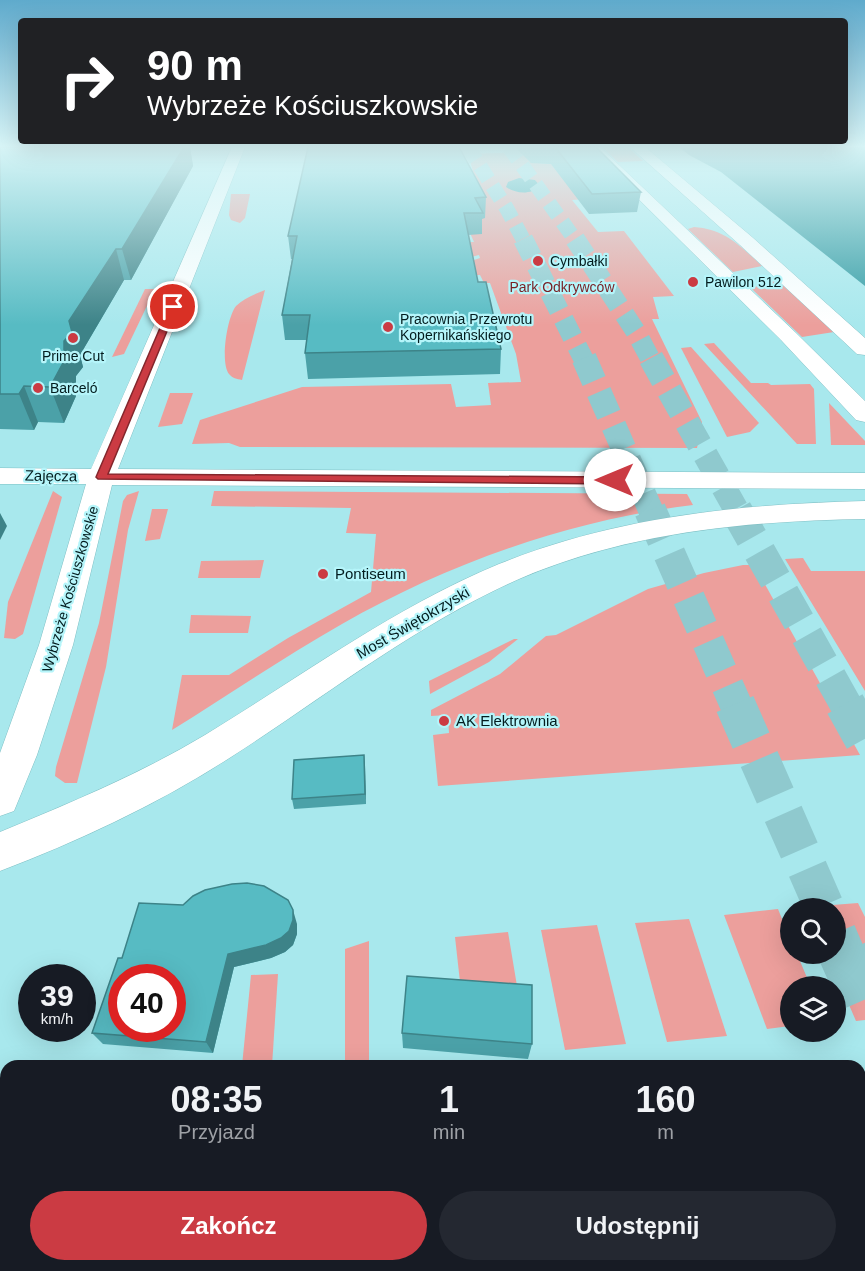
<!DOCTYPE html>
<html lang="pl">
<head>
<meta charset="utf-8">
<style>
  body { margin:0; font-family:Helvetica,sans-serif; background:#242831; color:#f1f3f6; height:100vh; display:flex; flex-direction:column; font-size:22px; white-space:nowrap }
  * { box-sizing:border-box; margin:0 }
  p { font-size:20px; color:#9ea1a6 }
  .icon { flex:none; width:33px; height:33px; fill:none; stroke:currentColor; stroke-width:2; stroke-linecap:round; stroke-linejoin:round }
  .map { position:relative; flex:1; overflow:hidden }
  .details { position:absolute; left:0px; top:1060px; width:866px; height:212px; display:flex; flex-direction:column; background:#171b24; border-radius:18px 18px 0 0; box-shadow:0 6px 24px #0002 }
  .details>* { flex:none }
  .banner { position:absolute; left:18px; top:18px; width:830px; height:126px; border-radius:6px; box-shadow:0 6px 24px #0002; background:#202124; color:#fff; overflow:hidden }
  .fabs { position:absolute; left:780px; top:898px; display:grid; gap:12px }
  .fabs a { display:grid; place-items:center; width:66px; height:66px; border-radius:50%; background:#171b24; box-shadow:0 6px 24px #0002; font-size:30px }
  .speed { position:absolute; left:18px; top:964px; display:flex; gap:12px; font-size:30px; font-weight:700; text-align:center }
  .speed>* { display:grid; place-content:center; width:78px; height:78px; border-radius:50%; background:#171b24; box-shadow:0 6px 24px #0002; line-height:1 }
  .speed small { font-size:15px; font-weight:400 }
  .speed .limit { border:9px solid #d22; background:#fff; color:#111 }
  .pin { position:absolute; display:grid; place-items:center; width:51px; height:51px; color:#fff; margin:-26px; border:3px solid #fff; border-radius:50%; box-shadow:0 2px 6px #0007 }
  .me { position:absolute; width:66px; margin:-33px; rotate:270deg; stroke-linejoin:round; filter:drop-shadow(0 0 4px #0008) }
  .turn { display:flex; align-items:center; gap:21px; height:126px; padding:0 30px; font-size:27px }
  .turn .icon { width:78px; height:78px; stroke-width:2.5 }
  .turn b { display:block; font-size:42px; line-height:51px }
  .eta { display:flex; justify-content:space-evenly; align-items:center; height:102px; text-align:center }
  .eta b { font-size:36px; font-weight:800; line-height:42px }
  .primary-button { display:flex; gap:12px; margin-top:auto; padding:12px 30px }
  .primary-button a { flex:1; height:69px; border-radius:36px; background:#cb3b43; color:#fff; font-size:24px; font-weight:800; line-height:69px; text-align:center }
  .primary-button a+a { background:#242831; color:#f1f3f6 }
  .map>svg:first-child { display:block }
  .green { fill:#ec9f9c }
  .water { fill:#319aa2 }
  .lines { fill:none; stroke-linecap:round; stroke-linejoin:round }
  .major-tunnel-far5 { stroke:#8fc9ce; stroke-width:15; stroke-dasharray:15 8; stroke-linecap:butt }
  .major-tunnel-far4 { stroke:#8fc9ce; stroke-width:20; stroke-dasharray:20 10; stroke-linecap:butt }
  .major-tunnel-far3 { stroke:#8fc9ce; stroke-width:25; stroke-dasharray:25 12; stroke-linecap:butt }
  .major-tunnel-far2 { stroke:#8fc9ce; stroke-width:32; stroke-dasharray:32 16; stroke-linecap:butt }
  .major-tunnel-far1 { stroke:#8fc9ce; stroke-width:40; stroke-dasharray:40 20; stroke-linecap:butt }
  .major-tunnel { stroke:#8fc9ce; stroke-width:52; stroke-dasharray:52 26; stroke-linecap:butt }
  .minor-casing { stroke:#7fbfc4; stroke-width:1 }
  .minor { fill:#fff; fill-rule:evenodd }
  .wall { fill:#4ba1a8 }
  .shaded-wall { fill:#3d8388 }
  .building { fill:#57bbc3; stroke:#3d8388; stroke-width:1.5; fill-rule:evenodd }
  .route { fill:#cb3b43; stroke:#84262c; stroke-width:1.5 }
  .poi-dot { fill:#cb3b43; stroke:#b5f5fa; stroke-width:2 }
  .labels { text-anchor:middle; stroke-width:4.5; stroke-linejoin:round; paint-order:stroke }
  .far-poi-label { font-size:14px; fill:#031c1e; stroke:#b5f5fa; text-anchor:start }
  .far-park-label { font-size:14px; fill:#791f24; stroke:#b5f5fa }
  .far-street-label { font-size:14px; fill:#031c1e; stroke:#b5f5fa }
  .street-label { font-size:15px; fill:#031c1e; stroke:#b5f5fa }
  .poi-label { font-size:15px; fill:#031c1e; stroke:#b5f5fa; text-anchor:start }
</style>
</head>
<body>
<div class="map">
<svg width="865" height="1271" viewBox="0 0 865 1271">
  <rect width="100%" height="100%" fill="#a8e8ed"/>
  <!-- green -->
  <g class="green">
    <polygon points="602,147 628,147 643,161 618,162"/>
    <polygon points="524,152 537,163 600,167 627,196 572,200 598,232 624,231 674,296 653,297 659,319 652,319 702,422 697,448 240,447 229,443 192,444 200,420 302,387 451,384 456,407 491,405 488,383 521,382 516,354 490,283 484,283 480,275 446,276 468,262 480,258 479,255 467,258 428,243 474,242 462,215 484,209 468,154"/>
    <polygon points="231,194 250,194 245,218 240,223 231,220 229,215"/>
    <path d="M 694,227 C 724,229 741,246 762,266 L 733,272 L 688,229 Z"/>
    <polygon points="770,279 779,281 834,332 802,337 752,289"/>
    <polygon points="145,289 155,289 124,354 112,357"/>
    <path d="M 265,290 L 242,380 C 237,379 232,378 229,374 C 220,363 227,317 236,306 C 244,298 255,294 265,290 Z"/>
    <polygon points="714,343 751,383 768,383 771,385 810,384 814,389 816,444 797,444 704,344"/>
    <polygon points="691,347 759,423 750,432 727,437 681,348"/>
    <polygon points="170,393 193,393 182,424 158,427"/>
    <polygon points="829,403 865,441 865,445 831,445"/>
    <polygon points="53,491 62,497 23,634 15,639 4,638 8,602"/>
    <polygon points="139,491 128,530 106,667 77,783 65,783 55,776 56,767 99,623 123,501 127,495"/>
    <path d="M 214,491 L 687,494 L 693,505 C 570,520 449,563 342,624 C 284,657 228,695 172,730 L 182,675 L 229,675 L 288,638 L 371,592 L 376,534 L 346,533 L 351,508 L 211,506 Z"/>
    <polygon points="152,509 168,509 160,539 145,541"/>
    <polygon points="803,558 811,571 865,571 865,691 785,559"/>
    <polygon points="264,560 260,578 198,578 201,561"/>
    <polygon points="743,565 749,565 757,570 860,755 438,786 433,735 449,733 448,715 431,716 431,710 500,674 546,636 556,635 648,589 704,573"/>
    <polygon points="191,615 251,616 248,633 189,633"/>
    <polygon points="514,639 518,639 489,662 430,694 429,681"/>
    <polygon points="858,903 865,917 865,1020 856,1021 827,954 836,954 836,909 808,909 807,907"/>
    <polygon points="778,909 790,939 790,954 797,954 811,987 790,987 790,1026 767,1029 724,915"/>
    <polygon points="689,919 727,1036 667,1042 635,923"/>
    <polygon points="597,925 626,1044 565,1050 541,930"/>
    <polygon points="508,932 517,986 461,991 455,937"/>
    <polygon points="369,941 369,1066 345,1066 345,949"/>
    <polygon points="278,974 272,1066 242,1066 251,975"/>
    <polygon points="860,1087 865,1087 865,1271 0,1271 0,1120 6,1119 6,1266 860,1266"/>
  </g>
  <!-- water -->
  <g class="water">
    <polygon points="679,147 865,147 865,286 721,172 689,155"/>
    <path d="M 519,178 L 535,180 L 540,186 C 531,195 516,194 506,187 L 508,182 Z"/>
  </g>
  <g class="lines">
    <!-- major-tunnel-far5 -->
    <g class="major-tunnel-far5">
      <polyline points="468,147 507,209 524,241"/>
      <polyline points="509,147 576,241"/>
    </g>
    <!-- major-tunnel-far4 -->
    <g class="major-tunnel-far4">
      <polyline points="523,239 584,360"/>
      <polyline points="575,239 636,332 651,360"/>
    </g>
    <!-- major-tunnel-far3 -->
    <g class="major-tunnel-far3">
      <polyline points="584,358 651,511"/>
      <polyline points="651,358 737,511"/>
    </g>
    <!-- major-tunnel-far2 -->
    <g class="major-tunnel-far2">
      <polyline points="650,510 736,705"/>
      <polyline points="736,510 846,705"/>
    </g>
    <!-- major-tunnel-far1 -->
    <g class="major-tunnel-far1">
      <polyline points="735,704 825,909"/>
      <polyline points="845,704 865,740"/>
      <polyline points="836,933 845,954"/>
    </g>
    <!-- major-tunnel -->
    <polyline class="major-tunnel" points="844,952 865,1000"/>
    <!-- minor casing -->
    <g class="minor-casing">
      <g id="minor">
        <polygon points="232,147 245,147 118,469 865,473 865,489 112,485 73,645 37,755 14,811 0,816 0,753 39,645 86,484 0,484 0,468 91,469"/>
        <polygon points="586,147 600,147 795,332 865,401 865,422 856,420 781,340"/>
        <polygon points="630,147 645,147 752,237 865,338 865,355 857,354 740,245"/>
        <path d="M 865,501 L 865,519 C 748,521 628,532 519,579 C 415,625 326,696 231,757 C 160,803 79,841 0,871 L 0,832 C 70,803 140,774 205,735 C 302,676 393,608 499,564 C 615,517 741,504 865,501 Z"/>
      </g>
    </g>
    <!-- minor -->
    <use href="#minor" class="minor"/>
  </g>
  <!-- wall -->
  <g class="wall">
    <polygon points="0,147 190,147 193,166 131,280 124,280 80,355 83,367 76,376 76,396 64,423 38,422 34,430 0,429"/>
    <polygon points="308,147 486,197 485,218 482,219 482,234 468,235 478,282 501,349 500,374 308,379 305,353 307,340 285,340 282,315 292,259 291,259 288,236"/>
    <polygon points="515,147 596,147 641,192 637,212 589,214 551,164 531,163"/>
    <polygon points="364,755 366,804 294,809 292,799"/>
    <polygon points="183,905 297,924 297,934 293,945 285,952 271,958 234,967 213,1053 103,1044 92,1033 122,958"/>
    <polygon points="402,1033 532,1044 528,1059 403,1048"/>
  </g>
  <!-- shaded-wall -->
  <g class="shaded-wall">
    <polygon points="184,147 190,147 193,166 131,280 122,249"/>
    <polygon points="116,249 124,280 80,355 83,367 76,376 76,396 64,423 50,387 64,341 69,321"/>
    <polygon points="24,386 38,422 34,430 19,394"/>
    <polygon points="0,513 7,526 0,540"/>
    <polygon points="364,755 365,765 366,804 365,794"/>
    <polygon points="293,910 297,924 297,934 293,945 285,952 271,958 234,967 213,1053 206,1042 228,954"/>
  </g>
  <!-- building -->
  <g class="building">
    <polygon points="0,147 184,147 122,249 116,249 69,321 72,332 64,341 64,361 50,387 24,386 19,394 0,394"/>
    <polygon points="308,147 459,147 486,197 475,198 483,213 464,213 478,282 486,282 501,349 305,353 310,315 282,315 297,236 288,236"/>
    <polygon points="555,147 596,147 641,192 592,194"/>
    <polygon points="364,755 365,794 292,799 294,760"/>
    <path d="M 247,883 L 264,886 L 288,900 L 293,910 L 293,920 L 289,931 L 281,938 L 266,945 L 228,954 L 206,1042 L 92,1033 L 118,958 L 122,958 L 139,903 L 183,905 L 193,896 L 205,890 L 232,884 ZM 122,978 L 172,978 L 172,1029 L 122,1029 Z"/>
    <polygon points="407,976 532,985 532,1044 402,1033"/>
  </g>
  <!-- sky -->
  <linearGradient id="sky" x2="0" y2="1"><stop stop-color="#5faacc"/><stop offset="0.45" stop-color="#d8f5f7"/><stop offset="1" stop-color="#d8f5f7" stop-opacity="0"/></linearGradient>
  <rect width="865" height="325" fill="url(#sky)"/>
  <!-- route -->
  <polygon class="route" points="173,304 177,307 108,474 615,477 621,480 615,484 98,479 96,477 169,307"/>
  <!-- markers -->
  <g class="poi-dot">
    <circle cx="538" cy="261" r="6"/>
    <circle cx="693" cy="282" r="6"/>
    <circle cx="388" cy="327" r="6"/>
    <circle cx="73" cy="338" r="6"/>
    <circle cx="38" cy="388" r="6"/>
    <circle cx="323" cy="574" r="6"/>
    <circle cx="444" cy="721" r="6"/>
  </g>
  <g class="labels">
    <!-- far-poi labels -->
    <g class="far-poi-label">
      <text x="550" y="266">Cymbałki</text>
      <text x="705" y="287">Pawilon 512</text>
      <text x="400" y="324">Pracownia Przewrotu<tspan x="400" dy="16">Kopernikańskiego</tspan></text>
      <text x="73" y="361" text-anchor="middle">Prime Cut</text>
      <text x="50" y="393">Barceló</text>
    </g>
    <!-- far-park labels -->
    <g class="far-park-label">
      <text x="562" y="292">Park Odkrywców</text>
    </g>
    <!-- far-street labels -->
    <g class="far-street-label">
      <text transform="translate(70 589) rotate(-74)" y="5">Wybrzeże Kościuszkowskie</text>
    </g>
    <!-- street labels -->
    <g class="street-label">
      <text transform="translate(51 476) rotate(1)" y="5">Zajęcza</text>
      <text transform="translate(413 623) rotate(-30)" y="5">Most Świętokrzyski</text>
    </g>
    <!-- poi labels -->
    <g class="poi-label">
      <text x="335" y="579">Pontiseum</text>
      <text x="456" y="726">AK Elektrownia</text>
    </g>
  </g>
</svg>
<div class="fabs">
<a><svg class="icon" aria-label="search" viewBox="0 0 24 24"><circle cx="10" cy="10" r="6"/><path d="M15 15l6 6"/></svg></a>
<a><svg class="icon" aria-label="layers" viewBox="0 0 24 24"><path d="M12 4l9 5-9 5-9-5zM3 14l9 5 9-5"/></svg></a>
</div>
<div class="speed"><div>39<small>km/h</small></div><div class="limit">40</div></div>
<div class="pin" style="left:173px;top:307px;background:#d93025"><svg class="icon" aria-label="arrive" viewBox="0 0 24 24"><path d="M6 21V4h12l-3 4 3 4H6"/></svg></div>
<svg class="me" style="left:615px;top:480px" viewBox="-20 -20 40 40"><circle r="19" fill="#fff"/><path d="M0-13L10 11 0 6-10 11z" fill="#cb3b43"/></svg>
<div class="banner">
<div class="turn"><svg class="icon" aria-label="right" viewBox="0 0 24 24"><path d="M7 20v-9h11M14 6l5 5-5 5"/></svg><div><b>90 m</b>Wybrzeże Kościuszkowskie</div></div>
</div>
<section class="details">
<div class="eta">
<div><b>08:35</b><p>Przyjazd</p></div>
<div><b>1</b><p>min</p></div>
<div><b>160</b><p>m</p></div>
</div>
<div class="primary-button"><a>Zakończ</a><a>Udostępnij</a></div>
</section>
</div>
</body>
</html>
